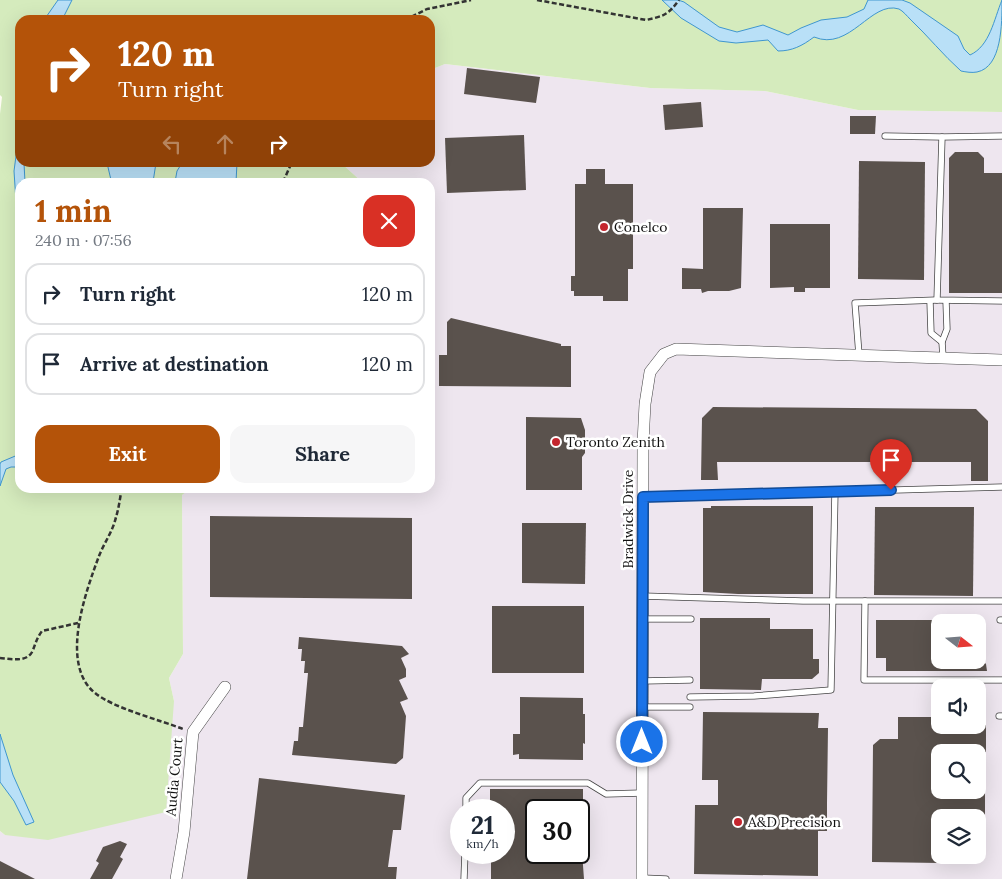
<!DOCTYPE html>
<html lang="en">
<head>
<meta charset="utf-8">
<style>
  body { margin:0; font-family:Lora,serif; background:#f6f6f7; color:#1f2937; height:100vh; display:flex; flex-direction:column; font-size:19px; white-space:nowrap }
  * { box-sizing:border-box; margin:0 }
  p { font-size:16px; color:#747a83 }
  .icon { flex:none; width:28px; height:28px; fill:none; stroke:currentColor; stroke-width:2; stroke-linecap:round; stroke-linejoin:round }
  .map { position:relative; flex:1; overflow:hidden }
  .drawer { position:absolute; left:15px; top:178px; width:420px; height:315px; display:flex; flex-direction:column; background:#fff; border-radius:15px; box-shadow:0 5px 20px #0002 }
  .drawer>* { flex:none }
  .guide { position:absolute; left:15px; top:15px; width:420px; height:152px; border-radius:15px; box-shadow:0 5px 20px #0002; background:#b45309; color:#fff; overflow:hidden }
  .needle { width:32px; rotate:107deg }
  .buttons { position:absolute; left:931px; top:614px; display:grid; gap:10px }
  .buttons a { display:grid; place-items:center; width:55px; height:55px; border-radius:10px; background:#fff; box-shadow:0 5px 20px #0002; font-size:25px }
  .speed { position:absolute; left:450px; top:799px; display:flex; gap:10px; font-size:25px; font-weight:700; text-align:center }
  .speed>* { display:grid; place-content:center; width:65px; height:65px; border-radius:50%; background:#fff; box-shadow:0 5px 20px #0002; line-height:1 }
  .speed small { font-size:12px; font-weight:400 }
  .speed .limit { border:2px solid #111; border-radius:8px; background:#fff; color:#111 }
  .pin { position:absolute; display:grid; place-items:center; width:42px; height:42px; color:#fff; margin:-51px -21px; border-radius:50% 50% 50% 0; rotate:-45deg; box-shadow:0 0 5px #0007 }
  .pin .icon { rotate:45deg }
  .me { position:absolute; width:55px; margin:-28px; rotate:0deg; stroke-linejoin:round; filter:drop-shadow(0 0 4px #0008) }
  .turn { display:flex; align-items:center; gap:18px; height:105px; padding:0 20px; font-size:22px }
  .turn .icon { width:65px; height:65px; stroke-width:2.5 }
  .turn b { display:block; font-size:35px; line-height:42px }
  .lanes { display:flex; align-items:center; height:48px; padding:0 20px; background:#0003; justify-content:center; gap:25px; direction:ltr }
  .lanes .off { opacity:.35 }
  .round { display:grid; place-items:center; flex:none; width:52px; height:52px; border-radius:15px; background:#f6f6f7 }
  .summary { display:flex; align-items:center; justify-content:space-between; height:85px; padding:0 20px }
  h1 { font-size:30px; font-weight:700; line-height:38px; color:#b45309 }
  .primary-button { display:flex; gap:10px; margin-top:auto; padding:10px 20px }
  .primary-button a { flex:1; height:58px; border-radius:15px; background:#b45309; color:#fff; font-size:20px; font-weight:700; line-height:58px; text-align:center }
  .primary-button a+a { background:#f6f6f7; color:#1f2937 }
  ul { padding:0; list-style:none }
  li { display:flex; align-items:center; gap:15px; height:62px; margin:0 10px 8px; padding:0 10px; border:2px solid #e0e1e3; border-radius:15px }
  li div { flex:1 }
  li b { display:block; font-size:19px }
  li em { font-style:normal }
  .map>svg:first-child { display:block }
  .industrial { fill:#eee6ef; fill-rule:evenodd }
  .green { fill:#d5ebbd }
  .water { fill:#b9e0f7; stroke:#3f96cf }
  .building { fill:#5a524d }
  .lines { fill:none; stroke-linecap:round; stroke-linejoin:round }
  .lane-casing { stroke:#444; stroke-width:7 }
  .street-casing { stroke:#444; stroke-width:12 }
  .path { stroke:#333; stroke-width:2.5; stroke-dasharray:5 2.5; stroke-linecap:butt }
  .lane { stroke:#fff; stroke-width:5.5 }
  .street { stroke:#fff; stroke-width:11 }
  .route-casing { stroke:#114b97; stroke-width:12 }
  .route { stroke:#1a73e8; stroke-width:9 }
  .poi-dot { fill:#c4262e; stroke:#fff; stroke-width:2 }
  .labels { text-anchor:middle; stroke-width:5; stroke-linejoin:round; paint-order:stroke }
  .poi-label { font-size:14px; fill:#111; stroke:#fff; text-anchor:start }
  .street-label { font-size:14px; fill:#111; stroke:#fff }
</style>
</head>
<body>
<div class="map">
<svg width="1002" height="879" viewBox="0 0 1002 879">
  <rect width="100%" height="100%" fill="#fffdf5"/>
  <!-- industrial -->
  <path class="industrial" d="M 445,64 L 650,88 L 765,91 L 858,110 L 1002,112 L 1002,879 L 0,879 L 0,831 L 5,835 L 174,701 L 169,678 L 183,654 L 182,495 L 191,488 L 430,488 L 430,182 L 362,182 L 341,163 L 430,162 L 430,70 ZM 940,622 L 978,622 L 978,660 L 940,660 ZM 940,688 L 978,688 L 978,725 L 940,725 ZM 940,752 L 978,752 L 978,790 L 940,790 ZM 461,810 L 504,810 L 504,852 L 461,852 ZM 536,810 L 579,810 L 579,852 L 536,852 ZM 940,818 L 978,818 L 978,855 L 940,855 Z"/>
  <!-- green -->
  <polygon class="green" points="0,0 1002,0 1002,112 858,110 765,91 650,88 445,64 430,70 430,20 20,20 20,162 341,163 362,182 20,182 20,488 191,488 182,495 183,654 169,678 174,701 166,812 48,840 5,835 0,831 0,114 2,97 0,95"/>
  <!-- water -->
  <g class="water">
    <polygon points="58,0 72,0 62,20 44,20"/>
    <path d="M 662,0 L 678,0 L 684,2 L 719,27 L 737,32 L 763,25 L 788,35 L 801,28 L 821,20 L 847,17 L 864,9 L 868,0 L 902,0 L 910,3 L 958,36 L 964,49 L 970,55 C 990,46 994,19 1002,0 C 1002,24 1002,67 977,72 C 972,73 966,72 961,71 C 943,55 928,36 910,19 C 907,16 903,11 899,9 C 871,0 850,52 814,37 C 802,46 792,51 778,51 L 768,40 L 736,43 L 719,41 L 681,18 Z"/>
    <polygon points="20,126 20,162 24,163 25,182 20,182 20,220 17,217 14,171"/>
    <polygon points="107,163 156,163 153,182 110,182 111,180"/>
    <polygon points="182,163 237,163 236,182 175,182 177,171"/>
    <polygon points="20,454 20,467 11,467 6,469 0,486 0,464 1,462"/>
    <polygon points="0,734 13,775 34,822 26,825 14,801 0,782"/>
  </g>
  <!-- building -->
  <g class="building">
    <polygon points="467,68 540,77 536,103 464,94"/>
    <polygon points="701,102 703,127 665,130 663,105"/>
    <polygon points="850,116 876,116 875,134 850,134"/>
    <polygon points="524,135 526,190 447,193 445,138"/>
    <polygon points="955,152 978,152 984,158 984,173 1002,173 1002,293 949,293 949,158"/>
    <polygon points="859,161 925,162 924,280 858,279"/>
    <polygon points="586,169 605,169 605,184 633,184 633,269 628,269 628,301 603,301 603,296 574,296 574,291 571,291 571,276 575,276 575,184 586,184"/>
    <polygon points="703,208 743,208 741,288 729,291 708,291 702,293 701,289 682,289 682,268 703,269"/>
    <polygon points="770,224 830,224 830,288 805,288 805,292 794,292 794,287 770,288"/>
    <polygon points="451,318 561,344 561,346 571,346 571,387 439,386 439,355 447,355 447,322"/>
    <polygon points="713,407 976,409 988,421 988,481 971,481 971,462 717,462 718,480 701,480 702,418"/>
    <polygon points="526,417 581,418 585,430 585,453 582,457 582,490 526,490"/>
    <polygon points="711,506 813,506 813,594 738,594 703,592 703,508 711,508"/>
    <polygon points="875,507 974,507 973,596 874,595"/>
    <polygon points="210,516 412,518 412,599 210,597"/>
    <polygon points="522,523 586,523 585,584 522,583"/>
    <rect x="492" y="606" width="92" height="67"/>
    <polygon points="700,618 770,618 770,629 813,629 813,659 819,659 819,673 812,679 762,679 761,690 700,689"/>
    <polygon points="876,620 940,620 940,660 982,660 986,664 987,671 886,671 886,658 876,658"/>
    <polygon points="299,637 402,646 409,654 401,658 406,669 406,677 399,680 408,699 400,702 406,716 403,758 396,764 292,755 294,741 298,741 299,727 303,727 308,673 304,673 305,661 301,661 302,649 298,649"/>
    <polygon points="520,697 583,698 583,714 585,714 585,744 583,743 583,760 519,759 519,754 513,755 513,734 520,734"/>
    <polygon points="703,712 819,713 818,728 828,728 827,803 827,831 818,831 818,876 694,874 695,805 718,805 718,780 702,780"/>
    <polygon points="898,717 940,717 940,725 986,725 986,752 940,752 940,790 985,790 985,815 970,814 970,818 940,818 940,863 872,862 873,745 880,739 898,739"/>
    <polygon points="259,778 405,795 401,830 393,830 388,867 397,867 396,879 247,879"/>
    <polygon points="490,789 583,789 583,810 536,810 536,852 582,852 584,879 491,879 491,852 504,852 504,810 490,810"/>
    <polygon points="120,841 127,844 120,857 123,859 112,879 90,879 99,863 96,861 103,847"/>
    <polygon points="0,861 35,879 0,879"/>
  </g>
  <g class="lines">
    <!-- lane casing -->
    <g class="lane-casing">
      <g id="lane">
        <polyline points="885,136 942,137"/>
        <polyline points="1002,136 942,137 937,300 1002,301"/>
        <polyline points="930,301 931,333 942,342"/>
        <polyline points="859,355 855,303 937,300"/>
        <polyline points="943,357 942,342 947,329 946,301"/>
        <polyline points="643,497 1002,487"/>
        <polyline points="642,596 803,601 1002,601"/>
        <polyline points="865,601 864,680 1002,680"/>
        <polyline points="642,619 691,619"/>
        <polyline points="1000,620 1002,620"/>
        <polyline points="642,681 690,680"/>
        <polyline points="690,697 754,696 831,690 835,491"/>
        <polyline points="642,707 690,707"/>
        <polyline points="999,716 1002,716"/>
        <polyline points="466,810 466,798 480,783 588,783 606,794 642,793"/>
        <polyline points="642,878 666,879"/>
        <polyline points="464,879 465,852"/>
      </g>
    </g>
    <!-- street casing -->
    <g class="street-casing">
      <g id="street">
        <polyline points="176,879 184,832 193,732 225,687"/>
        <polyline points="642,879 643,443 645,404 650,372 664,354 676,349 1002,360"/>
      </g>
    </g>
    <!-- path -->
    <g class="path">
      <path d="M 537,0 L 646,20 C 664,16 668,15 679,0"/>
      <polyline points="405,20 427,9 471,0"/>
      <polyline points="283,182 292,162"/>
      <path d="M 122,488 C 120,497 119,508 116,517 C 113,531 104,543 99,556 C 86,591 59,664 95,693 C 113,708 160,720 183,729"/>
      <path d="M 0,658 C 11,659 28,663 33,650 C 36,642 37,638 42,631 L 78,623"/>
    </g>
    <!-- lane -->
    <use href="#lane" class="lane"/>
    <!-- street -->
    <use href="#street" class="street"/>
  </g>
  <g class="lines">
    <!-- route casing -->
    <g class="route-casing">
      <polyline id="route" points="642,742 643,497 891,490"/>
    </g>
    <!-- route -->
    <use href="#route" class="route"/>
  </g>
  <!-- markers -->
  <g class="poi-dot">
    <circle cx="604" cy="227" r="5"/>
    <circle cx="556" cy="442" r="5"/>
    <circle cx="738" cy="822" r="5"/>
  </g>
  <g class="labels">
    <!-- poi labels -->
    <g class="poi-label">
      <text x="614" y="232">Conelco</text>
      <text x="566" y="447">Toronto Zenith</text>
      <text x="748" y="827">A&amp;D Precision</text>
    </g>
    <!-- street labels -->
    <g class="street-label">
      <text transform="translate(628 519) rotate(-90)" y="5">Bradwick Drive</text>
      <text transform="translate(174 777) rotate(-85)" y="5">Audia Court</text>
    </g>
  </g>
</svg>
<div class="buttons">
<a><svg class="needle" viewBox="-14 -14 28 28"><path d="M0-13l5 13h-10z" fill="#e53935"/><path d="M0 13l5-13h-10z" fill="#747a83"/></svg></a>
<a><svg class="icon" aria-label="sound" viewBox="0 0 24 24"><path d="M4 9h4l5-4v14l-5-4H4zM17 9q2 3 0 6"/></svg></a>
<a><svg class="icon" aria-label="search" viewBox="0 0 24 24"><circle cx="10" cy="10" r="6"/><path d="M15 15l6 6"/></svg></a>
<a><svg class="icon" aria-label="layers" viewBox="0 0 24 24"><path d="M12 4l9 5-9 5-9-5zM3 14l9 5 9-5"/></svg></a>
</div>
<div class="speed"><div>21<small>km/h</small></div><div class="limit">30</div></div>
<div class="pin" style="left:891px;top:490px;background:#d93025"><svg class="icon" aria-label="arrive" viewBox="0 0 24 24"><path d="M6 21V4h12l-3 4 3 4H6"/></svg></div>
<svg class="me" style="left:642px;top:742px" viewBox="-20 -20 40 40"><circle r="17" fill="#1a73e8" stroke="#fff" stroke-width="3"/><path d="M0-11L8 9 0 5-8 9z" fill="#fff"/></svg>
<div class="guide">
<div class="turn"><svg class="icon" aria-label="right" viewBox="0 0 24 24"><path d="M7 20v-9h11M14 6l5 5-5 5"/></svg><div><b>120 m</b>Turn right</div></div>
<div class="lanes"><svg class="icon off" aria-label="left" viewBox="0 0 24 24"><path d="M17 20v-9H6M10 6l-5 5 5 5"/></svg><svg class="icon off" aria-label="ahead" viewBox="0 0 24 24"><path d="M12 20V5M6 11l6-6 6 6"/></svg><svg class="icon" aria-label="right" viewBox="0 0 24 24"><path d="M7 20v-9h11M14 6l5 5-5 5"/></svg></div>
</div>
<section class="drawer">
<div class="summary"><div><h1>1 min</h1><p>240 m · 07:56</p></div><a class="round" style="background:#d93025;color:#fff"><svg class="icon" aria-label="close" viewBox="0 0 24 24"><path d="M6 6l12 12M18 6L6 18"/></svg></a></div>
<ul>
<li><svg class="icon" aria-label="right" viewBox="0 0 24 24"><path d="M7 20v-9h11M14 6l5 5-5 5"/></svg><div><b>Turn right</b></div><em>120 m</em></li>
<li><svg class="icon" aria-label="arrive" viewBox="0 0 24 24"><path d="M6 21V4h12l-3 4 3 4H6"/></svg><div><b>Arrive at destination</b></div><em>120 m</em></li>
</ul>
<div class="primary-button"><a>Exit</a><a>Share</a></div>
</section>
</div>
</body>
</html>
